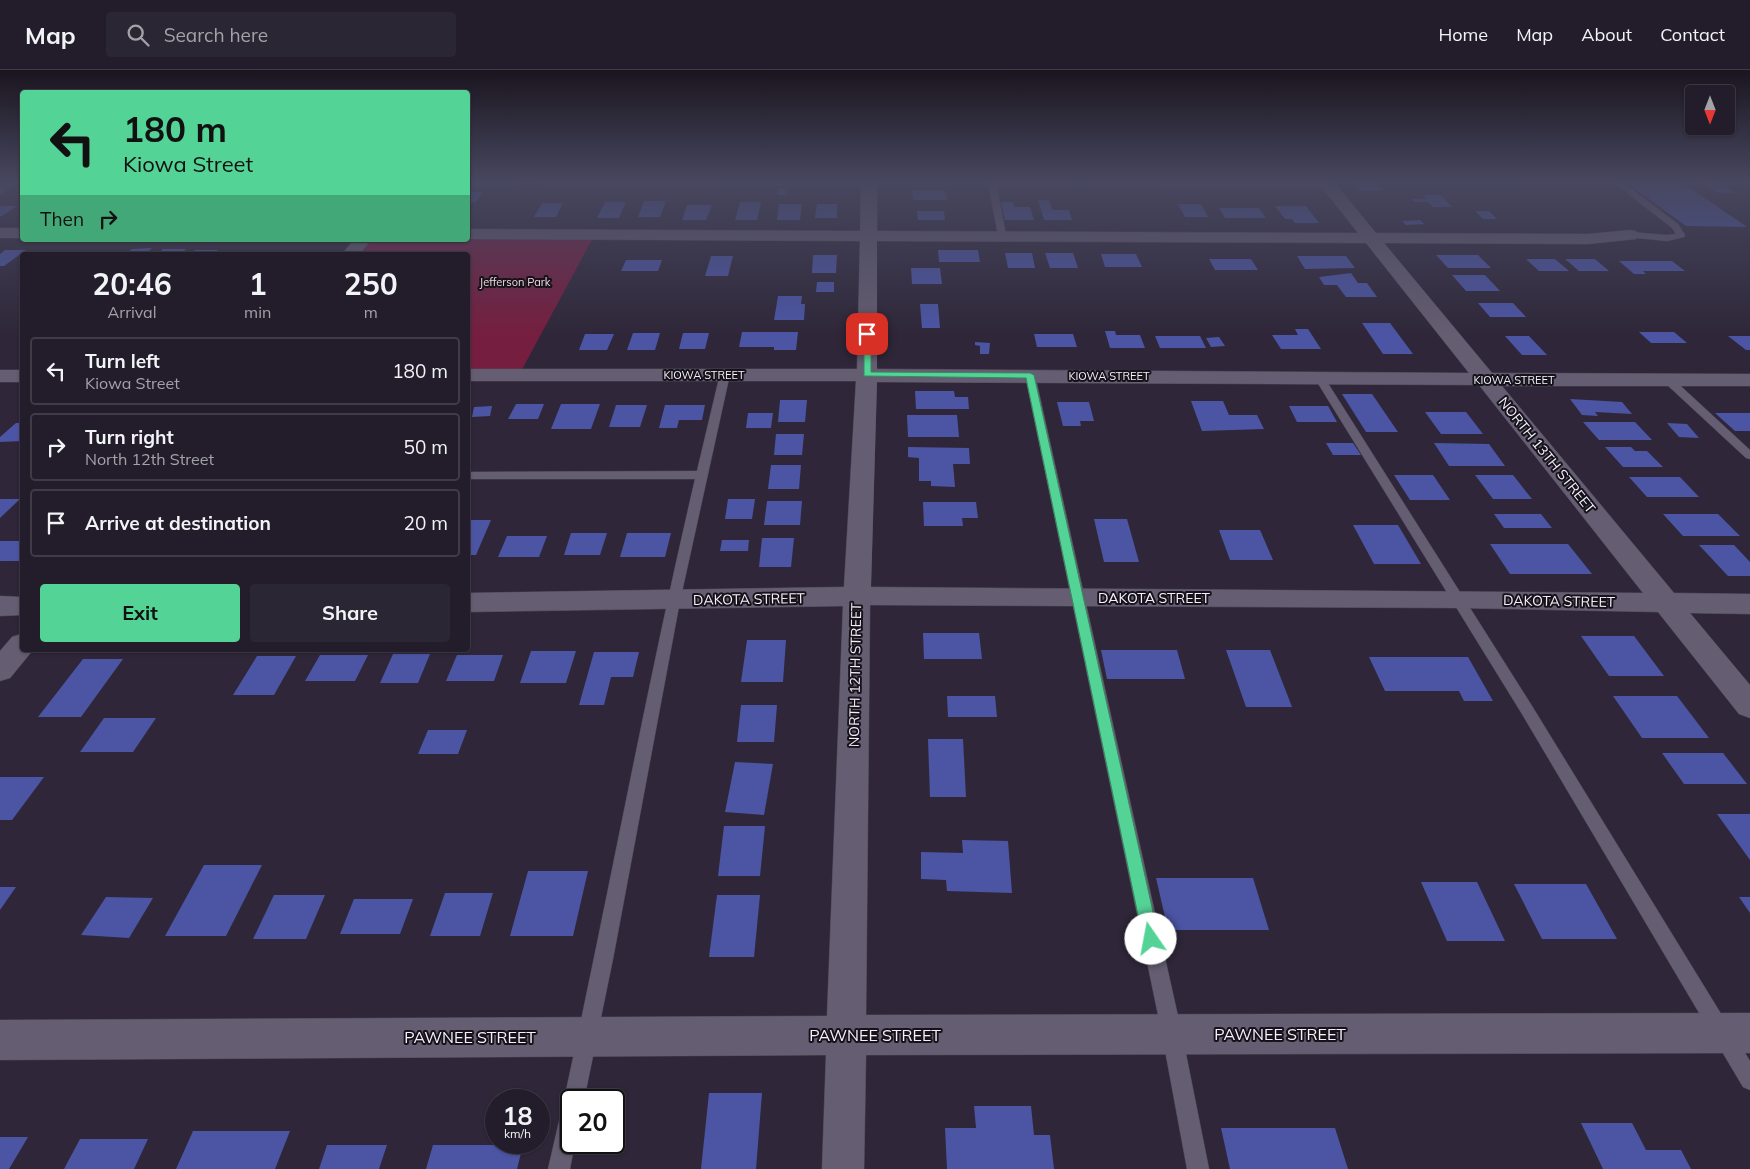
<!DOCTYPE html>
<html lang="en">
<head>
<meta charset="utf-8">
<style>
  body { margin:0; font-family:Mulish,sans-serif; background:#2b2633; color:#f1f3f6; height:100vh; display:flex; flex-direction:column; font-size:19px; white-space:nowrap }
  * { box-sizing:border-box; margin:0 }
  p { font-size:16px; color:#a3a2a9 }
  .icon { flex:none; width:28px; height:28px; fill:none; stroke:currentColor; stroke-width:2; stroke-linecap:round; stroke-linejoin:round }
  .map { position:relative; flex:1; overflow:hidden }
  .sheet { position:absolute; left:20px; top:182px; width:450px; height:400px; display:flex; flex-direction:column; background:#231d2b; border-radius:5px; box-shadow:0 1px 4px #0004,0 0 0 1px #403b47 }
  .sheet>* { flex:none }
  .top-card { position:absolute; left:20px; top:20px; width:450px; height:152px; border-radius:5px; box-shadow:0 1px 4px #0004,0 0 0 1px #403b47; background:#54d396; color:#111; overflow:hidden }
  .needle { width:32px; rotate:180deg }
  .tools { position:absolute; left:1685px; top:15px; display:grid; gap:10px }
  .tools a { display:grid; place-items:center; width:50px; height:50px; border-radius:5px; background:#231d2b; box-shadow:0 1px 4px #0004,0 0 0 1px #403b47; font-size:25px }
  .speed { position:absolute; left:485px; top:1019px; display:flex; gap:10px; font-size:25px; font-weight:700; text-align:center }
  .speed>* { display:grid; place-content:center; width:65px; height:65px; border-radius:50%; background:#231d2b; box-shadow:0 1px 4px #0004,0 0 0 1px #403b47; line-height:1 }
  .speed small { font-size:12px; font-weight:400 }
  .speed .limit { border:2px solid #111; border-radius:8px; background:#fff; color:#111 }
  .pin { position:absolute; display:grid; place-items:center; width:42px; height:42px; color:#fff; margin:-21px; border-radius:10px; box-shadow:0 2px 8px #0006 }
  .me { position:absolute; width:55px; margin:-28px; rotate:348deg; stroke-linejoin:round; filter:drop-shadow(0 0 4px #0008) }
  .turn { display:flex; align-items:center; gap:18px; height:105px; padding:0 20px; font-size:22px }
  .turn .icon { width:65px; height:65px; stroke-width:2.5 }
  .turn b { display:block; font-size:35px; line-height:42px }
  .then { display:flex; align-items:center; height:48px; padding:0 20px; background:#0003; gap:10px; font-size:19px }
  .eta { display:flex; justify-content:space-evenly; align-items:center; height:85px; text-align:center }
  .eta b { font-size:30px; font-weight:700; line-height:35px }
  .cta { display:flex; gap:10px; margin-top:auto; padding:10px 20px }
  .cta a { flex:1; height:58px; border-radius:5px; background:#54d396; color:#111; font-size:20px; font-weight:700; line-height:58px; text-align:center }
  .cta a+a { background:#2b2633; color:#f1f3f6 }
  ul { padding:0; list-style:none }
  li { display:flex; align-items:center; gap:15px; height:68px; margin:0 10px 8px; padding:0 10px; border:2px solid #403b47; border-radius:5px }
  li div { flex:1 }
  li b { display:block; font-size:19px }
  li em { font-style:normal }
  header { display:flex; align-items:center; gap:30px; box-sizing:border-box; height:70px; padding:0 25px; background:#231d2b; border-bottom:1px solid #403b47 }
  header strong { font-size:24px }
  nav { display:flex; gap:28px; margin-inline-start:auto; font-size:18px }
  .search { width:350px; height:45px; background:#2b2633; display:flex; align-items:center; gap:12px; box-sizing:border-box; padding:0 18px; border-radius:5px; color:#a3a2a9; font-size:19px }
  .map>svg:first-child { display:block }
  .green { fill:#761e3f }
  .building { fill:#4b55a4 }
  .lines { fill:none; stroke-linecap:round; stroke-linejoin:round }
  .service-casing { stroke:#4c4655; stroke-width:1 }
  .minor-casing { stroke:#4c4655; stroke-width:1 }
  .service { fill:#655d71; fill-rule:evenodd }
  .minor { fill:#655d71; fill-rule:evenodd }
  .route { fill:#54d396; stroke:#378962 }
  .labels { text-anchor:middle; stroke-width:4; stroke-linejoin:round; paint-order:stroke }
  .far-park-label { font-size:11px; fill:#f3d8de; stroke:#15121a }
  .far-street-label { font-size:11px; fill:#f5f0fc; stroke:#15121a }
  .street-label { font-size:14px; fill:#f5f0fc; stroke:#15121a }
  .near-street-label { font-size:16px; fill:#f5f0fc; stroke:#15121a }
</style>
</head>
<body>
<header>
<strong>Map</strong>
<div class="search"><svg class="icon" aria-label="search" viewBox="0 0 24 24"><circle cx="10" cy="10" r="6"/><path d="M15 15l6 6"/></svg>Search here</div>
<nav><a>Home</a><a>Map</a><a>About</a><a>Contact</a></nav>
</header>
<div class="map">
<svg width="1750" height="1099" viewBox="0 0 1750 1099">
  <rect width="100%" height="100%" fill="#2f2739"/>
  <!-- green -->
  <polygon class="green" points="468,164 595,164 519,305 468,305 468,185 350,185 363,170 468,170"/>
  <!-- building -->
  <g class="building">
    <polygon points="468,111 519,111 515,117 468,117"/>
    <polygon points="1352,111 1376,111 1385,121 1360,121"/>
    <polygon points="1624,111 1680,111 1747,157 1686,156"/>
    <polygon points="1700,111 1718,111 1736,123 1718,123"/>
    <polygon points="0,114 16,114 0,125"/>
    <polygon points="778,118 788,118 787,125 777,125"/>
    <polygon points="912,120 945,120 947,130 913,130"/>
    <polygon points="468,122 483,122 476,132 468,132"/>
    <polygon points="1423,125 1441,125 1452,137 1433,137 1428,132 1415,132 1412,129 1426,129"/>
    <polygon points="1038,130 1049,130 1052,140 1069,140 1072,150 1044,150"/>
    <polygon points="644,131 666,131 660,147 638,147"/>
    <polygon points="605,132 626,132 619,148 597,148"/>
    <polygon points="740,132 761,132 757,150 735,150"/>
    <polygon points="1001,132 1013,132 1014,137 1030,137 1034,150 1005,150"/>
    <polygon points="542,133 563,133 556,147 534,147"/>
    <polygon points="779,134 802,134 800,150 777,150"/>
    <polygon points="817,134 837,134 837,148 815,148"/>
    <polygon points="1178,134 1201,134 1208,147 1185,147"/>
    <polygon points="687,135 712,135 706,150 682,150"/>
    <polygon points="0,136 17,136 2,146 0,146"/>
    <polygon points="1275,136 1306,136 1319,153 1295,153 1292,149 1285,149"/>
    <polygon points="1219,138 1259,138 1266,148 1225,148"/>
    <polygon points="917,141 944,141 945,150 918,150"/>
    <polygon points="1475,141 1489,141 1497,149 1483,149"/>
    <polygon points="1420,150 1424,154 1406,155 1402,151"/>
    <polygon points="152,178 144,185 124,185 132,179"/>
    <polygon points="163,179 186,179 180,185 156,185"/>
    <polygon points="5,180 26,180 4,196 0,196 0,184"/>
    <polygon points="195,180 218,180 212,185 189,185"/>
    <polygon points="938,180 978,180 980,192 939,192"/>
    <polygon points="1005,183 1032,183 1035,198 1008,198"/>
    <polygon points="1045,183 1073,183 1078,198 1050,198"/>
    <polygon points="1101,184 1136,184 1142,197 1105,197"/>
    <polygon points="813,185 837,185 836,203 812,203"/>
    <polygon points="1436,185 1478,185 1491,198 1448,198"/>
    <polygon points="711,186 733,186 728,206 705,206"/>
    <polygon points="1297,186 1346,186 1355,198 1305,199"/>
    <polygon points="1209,189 1251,189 1258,200 1215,200"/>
    <polygon points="1526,189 1555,189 1569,201 1539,201"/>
    <polygon points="1565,189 1595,189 1609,201 1579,201"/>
    <polygon points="626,190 662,190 658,201 621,201"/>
    <polygon points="1619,191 1672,191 1685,201 1643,201 1646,204 1634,204"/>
    <polygon points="911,198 940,198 942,214 912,214"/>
    <polygon points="1351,203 1358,213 1367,213 1377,227 1346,227 1337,215 1324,215 1319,207"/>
    <polygon points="1452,205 1485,205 1500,221 1466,221"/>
    <polygon points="817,212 834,212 834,222 816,222"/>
    <polygon points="778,226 802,226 801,234 805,234 804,250 774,250"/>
    <polygon points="1478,233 1513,233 1526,247 1490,247"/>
    <polygon points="920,234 938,234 940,258 922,258"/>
    <polygon points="1362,253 1390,253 1413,284 1383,284"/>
    <polygon points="1295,259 1308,259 1321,279 1281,279 1272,265 1298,265"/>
    <polygon points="1105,261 1115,261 1116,265 1140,265 1145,278 1110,278"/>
    <polygon points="742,262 798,262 796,280 774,280 774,277 739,277"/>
    <polygon points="1639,262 1674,262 1687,273 1651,273"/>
    <polygon points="633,263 660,263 655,280 627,280"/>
    <polygon points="683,263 709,263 705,279 679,279"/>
    <polygon points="585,264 614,264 607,280 579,280"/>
    <polygon points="1034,264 1073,264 1077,277 1037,277"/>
    <polygon points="1155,266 1200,266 1206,278 1160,278"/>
    <polygon points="1505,266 1529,266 1547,285 1522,285"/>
    <polygon points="1728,266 1750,266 1750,280 1746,280"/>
    <polygon points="1219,267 1225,276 1211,277 1206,268"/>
    <polygon points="975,272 990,273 989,284 980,284 980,276 975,275"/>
    <polygon points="915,321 954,321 955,327 968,327 969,339 916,339"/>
    <polygon points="1342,324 1372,324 1398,362 1366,362"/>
    <polygon points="1570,329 1622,332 1632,344 1595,342 1598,346 1582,345"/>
    <polygon points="780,330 807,330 805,352 778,352"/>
    <polygon points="1191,331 1223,331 1229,345 1257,345 1264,359 1202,361"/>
    <polygon points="1057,332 1089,332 1094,351 1080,351 1081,356 1063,356"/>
    <polygon points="516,334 544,334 538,349 508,349"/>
    <polygon points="561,334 600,334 591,359 551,359"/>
    <polygon points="616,335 647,335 640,357 609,357"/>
    <polygon points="665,335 705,335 702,350 679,350 677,358 659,358"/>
    <polygon points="492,336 490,346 472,347 474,337"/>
    <polygon points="1289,336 1328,336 1337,352 1297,352"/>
    <polygon points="1425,342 1466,342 1483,364 1441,364"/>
    <polygon points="748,343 773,343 771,358 746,358"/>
    <polygon points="1715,343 1750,343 1750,361 1735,361"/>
    <polygon points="907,345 957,345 959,367 908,367"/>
    <polygon points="1583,352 1635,352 1652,370 1599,370"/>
    <polygon points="16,353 22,353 22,371 0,372 0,367"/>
    <polygon points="1667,353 1687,354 1699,368 1679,367"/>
    <polygon points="776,364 804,364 802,385 774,385"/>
    <polygon points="1326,373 1353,373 1361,385 1333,385"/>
    <polygon points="1434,373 1489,374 1505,396 1449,396"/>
    <polygon points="908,377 969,378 970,394 953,394 955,417 931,416 931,411 919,411 919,388 908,387"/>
    <polygon points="1605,377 1631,377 1635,381 1647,381 1663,397 1623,397"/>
    <polygon points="771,395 801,395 799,419 768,419"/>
    <polygon points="1394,405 1433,405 1450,430 1410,430"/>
    <polygon points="1475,405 1513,405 1532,429 1493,429"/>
    <polygon points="1629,407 1680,407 1699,427 1647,427"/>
    <polygon points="0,429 20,429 0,448"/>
    <polygon points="728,429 755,429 752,449 725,449"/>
    <polygon points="767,431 802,431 800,455 764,455"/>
    <polygon points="923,432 976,432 978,448 962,448 963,456 924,456"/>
    <polygon points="1494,444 1541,444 1552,458 1504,458"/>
    <polygon points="1663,444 1718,444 1740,466 1683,466"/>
    <polygon points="1094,449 1127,449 1139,492 1104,492"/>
    <polygon points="468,450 491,450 476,485 468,485"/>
    <polygon points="1353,455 1398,455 1421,494 1374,494"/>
    <polygon points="1219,460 1260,460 1273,490 1230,490"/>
    <polygon points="571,463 607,463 600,485 564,485"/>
    <polygon points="627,463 671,463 665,487 620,487"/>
    <polygon points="507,466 547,466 539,487 498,487"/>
    <polygon points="762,468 794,468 791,497 759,497"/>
    <polygon points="722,470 749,470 748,481 720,481"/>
    <rect x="0" y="471" width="22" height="20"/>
    <polygon points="1490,474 1568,474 1592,504 1510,504"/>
    <polygon points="1699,475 1734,475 1750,492 1750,506 1728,506"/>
    <polygon points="923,563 979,563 982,589 924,589"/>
    <polygon points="1581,566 1634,566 1664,606 1609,606"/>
    <polygon points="747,570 786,570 783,612 741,612"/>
    <polygon points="1101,580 1177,580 1185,609 1107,609"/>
    <polygon points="1226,580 1270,580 1292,637 1246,637"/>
    <polygon points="531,581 576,581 566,613 520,613"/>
    <polygon points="594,582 639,582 633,607 611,607 604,635 579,635"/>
    <polygon points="393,584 430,584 418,613 380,613"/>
    <polygon points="320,585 368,585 355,611 305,611"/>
    <polygon points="457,585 503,585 494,611 446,611"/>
    <polygon points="257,586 296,586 274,625 233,625"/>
    <polygon points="1369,587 1468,587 1493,631 1464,631 1459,621 1385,621"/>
    <polygon points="83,589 123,589 81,647 38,647"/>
    <polygon points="947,626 995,626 997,647 948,647"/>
    <polygon points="1613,626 1677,626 1709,668 1642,668"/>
    <polygon points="741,635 777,635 774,672 737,672"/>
    <polygon points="104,648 156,648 133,682 80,682"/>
    <polygon points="428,660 467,660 458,684 418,684"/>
    <polygon points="928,669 963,669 966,727 930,727"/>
    <polygon points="1662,683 1723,683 1747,714 1684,714"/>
    <polygon points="735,692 773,694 764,745 725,742"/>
    <polygon points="0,707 44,707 12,750 0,750"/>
    <polygon points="1717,744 1750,744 1750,790"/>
    <polygon points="724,756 765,756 760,806 718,806"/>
    <polygon points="962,770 1008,771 1012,823 947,821 946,810 921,809 921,782 963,783"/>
    <polygon points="204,795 262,795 226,866 165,866"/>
    <polygon points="528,801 588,801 573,866 510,866"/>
    <polygon points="1156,808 1253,808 1269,860 1168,860"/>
    <polygon points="1421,812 1477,812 1505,871 1447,871"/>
    <polygon points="1514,814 1586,814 1617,869 1542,869"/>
    <polygon points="0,817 16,817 0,840"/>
    <polygon points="445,823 493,823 480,866 430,866"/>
    <polygon points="274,825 325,825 306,869 253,869"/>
    <polygon points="717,825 760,825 754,887 709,887"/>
    <polygon points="106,827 153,828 129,868 81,865"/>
    <polygon points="1739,827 1750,827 1750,843"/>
    <polygon points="354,829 413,829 400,864 340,864"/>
    <polygon points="709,1023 762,1023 756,1099 701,1099"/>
    <polygon points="974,1036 1031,1036 1034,1065 1050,1065 1054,1099 947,1099 945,1058 976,1058"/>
    <polygon points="1581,1053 1632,1053 1646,1080 1681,1080 1691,1099 1603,1099"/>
    <polygon points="1221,1058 1335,1058 1348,1099 1230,1099"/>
    <polygon points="193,1061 290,1061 275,1099 176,1099"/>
    <polygon points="0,1067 28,1067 9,1099 0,1099"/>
    <polygon points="80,1069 148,1069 134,1099 64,1099"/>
    <polygon points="327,1075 387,1075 379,1099 319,1099"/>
    <polygon points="433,1075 523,1075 517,1099 426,1099"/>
  </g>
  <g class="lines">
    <!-- service casing -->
    <g class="service-casing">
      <g id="service">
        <polygon points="541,111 869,112 873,114 869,116 544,115 540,113"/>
        <polygon points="988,111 1329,114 1333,116 1329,118 997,117 1006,165 1002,168 998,165"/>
        <polygon points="1612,111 1621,111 1678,154 1685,165 1684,167 1667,171 1627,167 1626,165 1630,162 1667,165 1676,164 1672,158"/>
        <path d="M 725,301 L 730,304 L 680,531 L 613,889 L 584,1030 L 571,1030 L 571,1072 L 575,1072 L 570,1099 L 548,1099 L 561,1043 L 566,1035 L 564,1030 C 609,823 647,615 695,409 L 468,409 L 468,402 L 697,401 L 720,304 Z"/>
        <polygon points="1030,302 1035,305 1182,964 1209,1099 1187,1099 1162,964 1025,305"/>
        <polygon points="1319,304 1324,307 1532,636 1750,991 1750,1020 1743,1017 1522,644 1314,307"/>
        <polygon points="1668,307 1672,308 1750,380 1750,389 1746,388 1664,312 1663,310"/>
      </g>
    </g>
    <!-- minor casing -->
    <g class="minor-casing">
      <g id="minor">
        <path d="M 861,111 L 877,111 L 877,161 L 1358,163 L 1317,111 L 1333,111 L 1376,163 L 1588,164 L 1630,160 L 1636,161 L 1638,165 L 1636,169 L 1588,174 L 1384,173 L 1492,303 L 1750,304 L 1750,316 L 1502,316 L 1674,523 L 1750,524 L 1750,544 L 1690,543 L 1750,615 L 1750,648 L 1739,644 L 1658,542 L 1458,538 L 870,535 L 866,945 L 1750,943 L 1750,983 L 866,985 L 864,1099 L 822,1099 L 826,985 L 0,990 L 0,950 L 827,946 L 843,536 L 468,542 L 468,523 L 844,517 L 856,311 L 468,311 L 468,299 L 857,299 L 860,171 L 468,169 L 468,159 L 860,161 ZM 877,171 L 1366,173 L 1469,303 L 877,299 ZM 877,312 L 1479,315 L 1643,523 L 871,517 Z"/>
        <rect x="0" y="158" width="22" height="10"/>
        <polygon points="354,170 371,170 359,185 341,185"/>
        <rect x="0" y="300" width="22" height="12"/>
        <polygon points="0,526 22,527 22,545 0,546"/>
        <polygon points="22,564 22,580 33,580 10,608 0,611 0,581 12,567"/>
      </g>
    </g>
    <!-- service -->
    <use href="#service" class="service"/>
    <!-- minor -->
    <use href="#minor" class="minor"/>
  </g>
  <!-- sky -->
  <linearGradient id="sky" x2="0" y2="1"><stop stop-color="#1a151f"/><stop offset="0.42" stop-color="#47475f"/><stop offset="1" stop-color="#47475f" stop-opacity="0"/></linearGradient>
  <rect width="1750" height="265" fill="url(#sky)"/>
  <!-- route -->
  <polygon class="route" points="864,262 871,264 871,302 1030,303 1034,305 1159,869 1156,874 1151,876 1146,874 1143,869 1026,308 864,306"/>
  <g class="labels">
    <!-- far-park labels -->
    <g class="far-park-label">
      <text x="515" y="216">Jefferson Park</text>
    </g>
    <!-- far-street labels -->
    <g class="far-street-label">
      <text x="704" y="309">KIOWA STREET</text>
      <text x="1109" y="310">KIOWA STREET</text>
      <text x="1514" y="314">KIOWA STREET</text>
    </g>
    <!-- street labels -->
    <g class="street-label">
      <text transform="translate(1547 385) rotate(51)" y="5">NORTH 13TH STREET</text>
      <text x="1154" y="533">DAKOTA STREET</text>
      <text transform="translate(749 529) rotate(-1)" y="5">DAKOTA STREET</text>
      <text transform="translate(1559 531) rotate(1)" y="5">DAKOTA STREET</text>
      <text transform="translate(855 605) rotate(-89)" y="5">NORTH 12TH STREET</text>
    </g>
    <!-- near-street labels -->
    <g class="near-street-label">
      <text x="1280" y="970">PAWNEE STREET</text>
      <text x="875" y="971">PAWNEE STREET</text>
      <text x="470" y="973">PAWNEE STREET</text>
    </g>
  </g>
</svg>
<div class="tools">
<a><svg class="needle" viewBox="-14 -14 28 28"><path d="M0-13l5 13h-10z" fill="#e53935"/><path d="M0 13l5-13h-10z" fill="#a3a2a9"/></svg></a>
</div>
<div class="speed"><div>18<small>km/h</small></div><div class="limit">20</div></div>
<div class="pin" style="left:867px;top:264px;background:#d93025"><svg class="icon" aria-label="arrive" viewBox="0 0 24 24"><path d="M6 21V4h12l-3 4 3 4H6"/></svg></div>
<svg class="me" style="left:1151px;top:869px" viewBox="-20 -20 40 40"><circle r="19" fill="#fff"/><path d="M0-13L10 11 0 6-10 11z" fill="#54d396"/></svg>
<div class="top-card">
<div class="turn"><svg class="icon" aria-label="left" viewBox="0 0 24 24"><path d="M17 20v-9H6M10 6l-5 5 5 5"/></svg><div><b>180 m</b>Kiowa Street</div></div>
<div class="then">Then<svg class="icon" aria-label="right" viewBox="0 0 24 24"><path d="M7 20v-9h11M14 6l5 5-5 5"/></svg></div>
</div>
<section class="sheet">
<div class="eta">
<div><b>20:46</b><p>Arrival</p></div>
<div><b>1</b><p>min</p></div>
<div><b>250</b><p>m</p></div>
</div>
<ul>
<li><svg class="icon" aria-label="left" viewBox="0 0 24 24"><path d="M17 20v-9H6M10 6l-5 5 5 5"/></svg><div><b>Turn left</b><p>Kiowa Street</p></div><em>180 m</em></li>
<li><svg class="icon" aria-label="right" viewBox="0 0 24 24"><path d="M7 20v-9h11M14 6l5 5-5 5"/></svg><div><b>Turn right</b><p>North 12th Street</p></div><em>50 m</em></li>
<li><svg class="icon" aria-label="arrive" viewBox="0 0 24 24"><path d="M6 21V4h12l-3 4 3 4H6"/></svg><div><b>Arrive at destination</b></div><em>20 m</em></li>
</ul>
<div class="cta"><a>Exit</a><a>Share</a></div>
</section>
</div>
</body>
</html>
